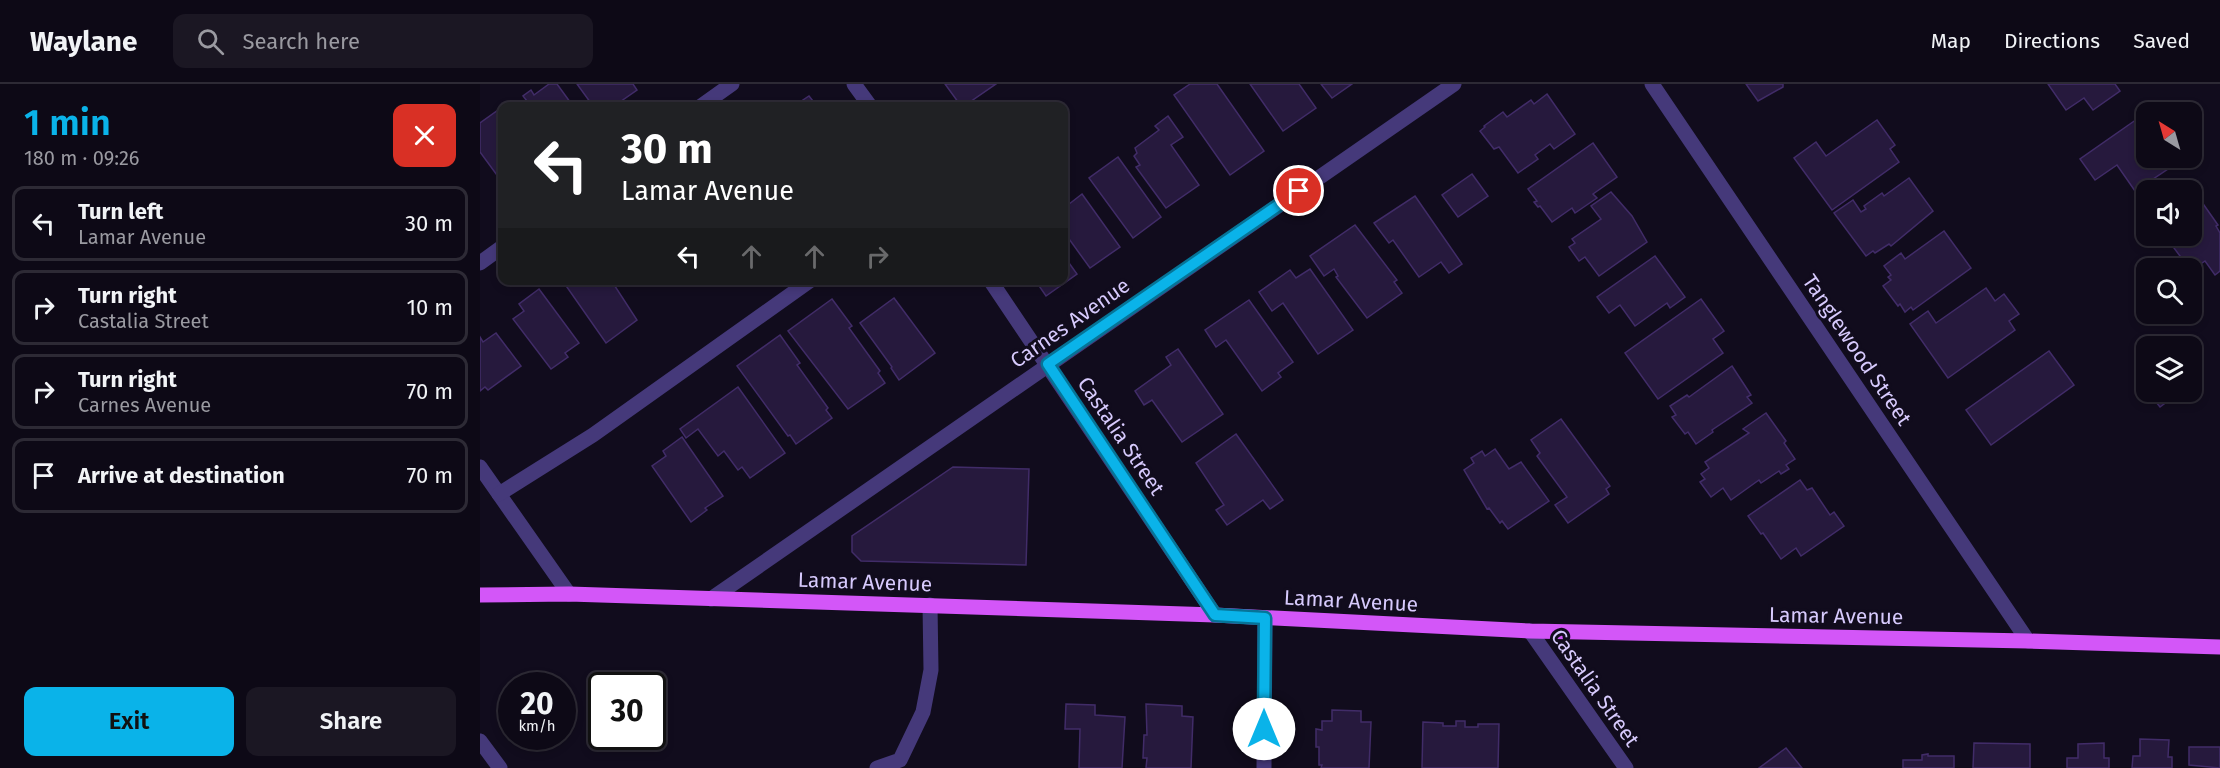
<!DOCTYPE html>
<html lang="en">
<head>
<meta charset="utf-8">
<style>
  body { margin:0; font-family:"Fira Sans",sans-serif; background:#1b1723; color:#f1f3f6; height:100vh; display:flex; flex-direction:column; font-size:22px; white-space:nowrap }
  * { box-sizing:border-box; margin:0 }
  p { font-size:20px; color:#9a9aa1 }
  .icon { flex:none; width:33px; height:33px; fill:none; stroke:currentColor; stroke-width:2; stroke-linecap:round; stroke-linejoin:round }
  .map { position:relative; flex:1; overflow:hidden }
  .panel { display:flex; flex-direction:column; background:#0d0916; width:480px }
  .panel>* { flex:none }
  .top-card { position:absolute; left:18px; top:18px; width:570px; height:183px; border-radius:12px; box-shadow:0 3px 9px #0003,0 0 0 2px #2d2a35; background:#202124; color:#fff; overflow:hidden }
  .needle { width:39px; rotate:323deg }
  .controls { position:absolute; left:1656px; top:18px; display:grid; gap:12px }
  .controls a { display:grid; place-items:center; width:66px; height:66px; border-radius:12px; background:#0d0916; box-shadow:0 3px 9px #0003,0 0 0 2px #2d2a35; font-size:30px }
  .speed { position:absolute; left:18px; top:588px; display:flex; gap:12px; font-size:30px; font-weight:700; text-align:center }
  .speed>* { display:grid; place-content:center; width:78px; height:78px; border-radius:50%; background:#0d0916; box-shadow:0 3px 9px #0003,0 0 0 2px #2d2a35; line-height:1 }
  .speed small { font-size:15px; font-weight:400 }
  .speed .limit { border:3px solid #111; border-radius:9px; background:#fff; color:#111 }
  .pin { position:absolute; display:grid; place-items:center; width:51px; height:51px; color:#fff; margin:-26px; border:3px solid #fff; border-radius:50%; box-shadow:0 2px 6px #0007 }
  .me { position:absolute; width:66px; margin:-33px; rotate:0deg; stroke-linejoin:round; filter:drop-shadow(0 0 4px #0008) }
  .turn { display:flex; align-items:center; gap:21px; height:126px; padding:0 24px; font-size:27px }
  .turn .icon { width:78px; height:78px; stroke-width:2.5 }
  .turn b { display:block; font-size:42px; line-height:51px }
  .lanes { display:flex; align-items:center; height:57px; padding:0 24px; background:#0003; justify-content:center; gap:30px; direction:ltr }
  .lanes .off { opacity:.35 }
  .round { display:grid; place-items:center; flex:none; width:63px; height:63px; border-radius:12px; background:#1b1723 }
  .overview { display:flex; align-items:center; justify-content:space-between; height:102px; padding:0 24px }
  h1 { font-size:36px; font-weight:600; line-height:45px; color:#0ab3e9 }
  .cta { display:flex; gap:12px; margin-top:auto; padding:12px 24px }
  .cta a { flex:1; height:69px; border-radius:12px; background:#0ab3e9; color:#111; font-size:24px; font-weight:600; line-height:69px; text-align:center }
  .cta a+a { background:#1b1723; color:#f1f3f6 }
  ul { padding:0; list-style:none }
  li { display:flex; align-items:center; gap:18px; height:75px; margin:0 12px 9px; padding:0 12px; border:3px solid #2d2a35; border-radius:12px }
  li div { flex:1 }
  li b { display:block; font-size:22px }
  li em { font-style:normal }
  header { display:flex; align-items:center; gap:36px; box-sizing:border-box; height:84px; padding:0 30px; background:#0d0916; border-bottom:2px solid #2d2a35 }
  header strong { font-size:28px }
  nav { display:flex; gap:33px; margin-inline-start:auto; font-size:21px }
  .search { width:420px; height:54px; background:#1b1723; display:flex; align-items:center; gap:15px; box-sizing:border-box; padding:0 21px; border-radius:12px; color:#9a9aa1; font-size:22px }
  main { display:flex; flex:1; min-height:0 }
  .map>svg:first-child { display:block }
  .building { fill:#26193d; stroke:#412c68; stroke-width:1.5 }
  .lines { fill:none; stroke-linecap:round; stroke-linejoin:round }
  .minor { stroke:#45397a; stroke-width:15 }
  .major { stroke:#d356f8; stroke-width:15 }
  .route-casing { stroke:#067497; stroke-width:15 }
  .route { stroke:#0ab3e9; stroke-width:10 }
  .labels { text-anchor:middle; stroke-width:6; stroke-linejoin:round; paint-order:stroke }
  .street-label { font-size:21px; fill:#d7cafd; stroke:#110c1d }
</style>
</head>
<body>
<header>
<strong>Waylane</strong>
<div class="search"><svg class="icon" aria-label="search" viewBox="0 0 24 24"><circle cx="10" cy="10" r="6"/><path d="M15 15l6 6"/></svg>Search here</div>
<nav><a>Map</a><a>Directions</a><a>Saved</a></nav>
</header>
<main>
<section class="panel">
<div class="overview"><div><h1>1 min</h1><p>180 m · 09:26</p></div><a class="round" style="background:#d93025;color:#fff"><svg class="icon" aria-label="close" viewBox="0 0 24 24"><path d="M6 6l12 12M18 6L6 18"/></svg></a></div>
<ul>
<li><svg class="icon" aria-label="left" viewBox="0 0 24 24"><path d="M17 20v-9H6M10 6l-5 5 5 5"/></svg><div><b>Turn left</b><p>Lamar Avenue</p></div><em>30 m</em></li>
<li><svg class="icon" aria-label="right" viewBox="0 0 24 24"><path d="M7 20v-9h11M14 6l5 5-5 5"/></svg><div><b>Turn right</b><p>Castalia Street</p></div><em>10 m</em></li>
<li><svg class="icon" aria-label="right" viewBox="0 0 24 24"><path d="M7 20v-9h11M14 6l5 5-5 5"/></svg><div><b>Turn right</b><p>Carnes Avenue</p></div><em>70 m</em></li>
<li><svg class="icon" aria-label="arrive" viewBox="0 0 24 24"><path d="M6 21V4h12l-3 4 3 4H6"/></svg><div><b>Arrive at destination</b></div><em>70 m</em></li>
</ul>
<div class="cta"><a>Exit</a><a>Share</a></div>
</section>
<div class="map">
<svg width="1740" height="684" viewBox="0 0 1740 684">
  <rect width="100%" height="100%" fill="#110c1d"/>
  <!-- building -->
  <g class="building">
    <polygon points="69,0 77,0 93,22 42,22 40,21 47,17 43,12 51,6 54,11"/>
    <polygon points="97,0 153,0 157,6 134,22 113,22"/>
    <polygon points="465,0 516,0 484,22 481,22"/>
    <polygon points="710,0 737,0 784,67 750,91 694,11"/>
    <polygon points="770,0 819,0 836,24 803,47"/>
    <polygon points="841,0 872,0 852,14"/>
    <polygon points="1266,0 1303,0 1303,3 1278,17"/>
    <polygon points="1568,0 1635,0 1640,7 1613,26 1604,14 1586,26"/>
    <polygon points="1067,10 1095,50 1074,65 1070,60 1055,71 1058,75 1038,89 1019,63 1014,65 1000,47 1005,43 1004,42 1023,28 1027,33 1051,16 1054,20"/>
    <polygon points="329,12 337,22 314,22"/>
    <polygon points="21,24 22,27 22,98 0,68 0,39"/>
    <polygon points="688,32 703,53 691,61 719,101 686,124 656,83 660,81 654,72 657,69 655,64 679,46 675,42"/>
    <polygon points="1660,33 1666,42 1666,74 1689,74 1694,81 1655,107 1637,81 1615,96 1600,75"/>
    <polygon points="1397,36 1415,61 1410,65 1419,78 1352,126 1314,74 1336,58 1346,72"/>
    <polygon points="1113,59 1137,93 1113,110 1117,114 1095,129 1092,124 1072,138 1060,122 1058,123 1054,118 1057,117 1048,105"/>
    <polygon points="638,73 681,133 653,154 609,94"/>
    <polygon points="992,90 1008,112 978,133 962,111"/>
    <polygon points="1429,94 1453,127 1411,162 1409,160 1395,169 1393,167 1386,172 1354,129 1373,116 1381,128 1386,125 1384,122 1402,109 1404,112"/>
    <polygon points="1131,108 1152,132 1167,158 1119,192 1105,173 1099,177 1089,163 1095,159 1092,155 1121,135 1111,122"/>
    <polygon points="1712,108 1717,115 1719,114 1738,141 1736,142 1740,149 1740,187 1735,191 1725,177 1712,186 1709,184 1685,152 1712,152"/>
    <polygon points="602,110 640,163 610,184 584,148 584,124"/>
    <polygon points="935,112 982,180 969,189 961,178 939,193 913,156 909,159 894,139"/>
    <polygon points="875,141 917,196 914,198 922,209 887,234 856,193 858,192 854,185 844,192 830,172"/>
    <polygon points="1464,147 1491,184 1433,226 1431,223 1425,228 1420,220 1418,222 1403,202 1411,196 1408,193 1411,191 1404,182 1421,169 1425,175"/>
    <polygon points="584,172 597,190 566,212 555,196 584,196"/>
    <polygon points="1175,172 1205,213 1190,224 1187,219 1155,242 1140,221 1129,229 1117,213"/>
    <polygon points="830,185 873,246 838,270 803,219 792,227 779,208 810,186 816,194"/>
    <polygon points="82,196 131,196 157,236 126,259"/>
    <polygon points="1506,204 1515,217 1524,210 1539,230 1529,237 1535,246 1468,294 1430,240 1448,227 1456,239"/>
    <polygon points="59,205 99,259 85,269 88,273 71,285 33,235 44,227 39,220"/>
    <polygon points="414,214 455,269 419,296 411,284 412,283 380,239"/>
    <polygon points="352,215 372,242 369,244 400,287 398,289 405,299 368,325 308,247"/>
    <polygon points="1221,215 1244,247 1233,255 1243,269 1178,315 1145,269"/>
    <polygon points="769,216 813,278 798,289 801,293 782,307 746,256 736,263 725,246"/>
    <polygon points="16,249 41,282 8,306 5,303 0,307 0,253 3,258"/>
    <polygon points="300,251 320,279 317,281 348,324 346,326 352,334 316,360 310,351 308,352 257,282"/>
    <polygon points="698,265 743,330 702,358 672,316 664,321 655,307 691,281 686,273"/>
    <polygon points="1569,267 1594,301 1511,361 1486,326"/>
    <polygon points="1252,282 1271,311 1267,313 1272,319 1232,346 1233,348 1216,360 1208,348 1205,350 1192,333 1196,331 1190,322 1207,311 1209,313"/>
    <polygon points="258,303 305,369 270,394 262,383 258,386 244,367 238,372 218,345 206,354 200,345"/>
    <polygon points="1668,308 1700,308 1680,323"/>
    <polygon points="1286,329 1306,357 1304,359 1315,375 1306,381 1309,385 1301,390 1299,387 1281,399 1279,396 1251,416 1243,404 1231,413 1220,398 1225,395 1221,390 1229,384 1225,378 1269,349 1263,345"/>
    <polygon points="1081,335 1130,402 1126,405 1129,410 1088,439 1075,421 1087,413 1057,372 1060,369 1051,356"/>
    <polygon points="756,350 803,416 790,425 783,416 747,441 736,426 744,421 716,379"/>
    <polygon points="202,353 243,412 225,424 227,426 211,438 172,382 186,372 183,367"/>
    <polygon points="1015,365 1029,385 1041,378 1069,417 1028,445 1022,437 1020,439 1009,424 1007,425 984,386 994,379 991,374 1002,367 1005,372"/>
    <polygon points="473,383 549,385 546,481 381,477 372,468 372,452"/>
    <polygon points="1320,396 1327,406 1332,404 1350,431 1354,428 1364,442 1321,472 1316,464 1301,475 1283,449 1281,450 1268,432"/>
    <polygon points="586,620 615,621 615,631 645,633 642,684 599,684 600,645 585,645"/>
    <polygon points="666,620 702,622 702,632 713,633 711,684 666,684 667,674 663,674 664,651 667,651"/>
    <polygon points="852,626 881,627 881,638 891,638 889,684 841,684 842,681 839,681 839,663 836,663 836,645 842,646 842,637 852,637"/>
    <polygon points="976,637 985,637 985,643 998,643 998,640 1019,640 1018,684 942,684 943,638 963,639 963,642 976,642"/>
    <polygon points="1660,655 1689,656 1688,673 1692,673 1692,684 1652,684 1653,672 1660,672"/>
    <polygon points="1494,659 1550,660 1550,684 1493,684"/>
    <polygon points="1624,659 1624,674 1629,674 1629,684 1587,684 1587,674 1598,674 1598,660"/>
    <polygon points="1709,663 1740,663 1740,684 1709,681"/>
    <polygon points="1306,664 1322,684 1279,684"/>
    <polygon points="1448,670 1448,672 1474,672 1474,684 1423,684 1423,676 1442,676 1442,671"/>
  </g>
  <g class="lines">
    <!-- minor -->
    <g class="minor">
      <polyline points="374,0 390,22"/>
      <polyline points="1172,0 1548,557"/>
      <polyline points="221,22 252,0"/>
      <polyline points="0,179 22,163"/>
      <polyline points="510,196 735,531"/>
      <polyline points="0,383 89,510"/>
      <polyline points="19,410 113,351 331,196"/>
      <polyline points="231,515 974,0"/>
      <polyline points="1050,547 1146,684"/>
      <polyline points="0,657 20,684"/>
      <polyline points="397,684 420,676 443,628 451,586 450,521"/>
      <polyline points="784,684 785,534"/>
    </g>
    <!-- major -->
    <polyline class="major" points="0,511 89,510 735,531 1050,547 1548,557 1740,563"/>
  </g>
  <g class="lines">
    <!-- route casing -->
    <g class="route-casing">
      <polyline id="route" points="784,645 785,534 735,531 568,280 819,107"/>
    </g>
    <!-- route -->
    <use href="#route" class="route"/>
  </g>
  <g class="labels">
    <!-- street labels -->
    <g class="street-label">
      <text transform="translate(590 239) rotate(-35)" y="7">Carnes Avenue</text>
      <text transform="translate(1377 266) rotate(56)" y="7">Tanglewood Street</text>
      <text transform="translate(641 352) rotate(56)" y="7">Castalia Street</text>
      <text transform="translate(385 498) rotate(2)" y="7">Lamar Avenue</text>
      <text transform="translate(871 517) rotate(3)" y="7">Lamar Avenue</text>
      <text transform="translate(1356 532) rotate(1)" y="7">Lamar Avenue</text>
      <text transform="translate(1115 604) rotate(55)" y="7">Castalia Street</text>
    </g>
  </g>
</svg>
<div class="controls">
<a><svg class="needle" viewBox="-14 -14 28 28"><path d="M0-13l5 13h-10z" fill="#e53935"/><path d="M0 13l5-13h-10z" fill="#9a9aa1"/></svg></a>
<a><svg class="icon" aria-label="sound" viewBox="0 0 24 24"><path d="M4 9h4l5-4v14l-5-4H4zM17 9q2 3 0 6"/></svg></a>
<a><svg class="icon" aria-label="search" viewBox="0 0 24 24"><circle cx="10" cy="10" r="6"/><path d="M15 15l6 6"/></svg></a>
<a><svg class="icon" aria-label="layers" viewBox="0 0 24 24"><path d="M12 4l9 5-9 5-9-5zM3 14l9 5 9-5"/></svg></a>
</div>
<div class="speed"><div>20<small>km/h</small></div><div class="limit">30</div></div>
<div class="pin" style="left:819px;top:107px;background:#d93025"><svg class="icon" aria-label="arrive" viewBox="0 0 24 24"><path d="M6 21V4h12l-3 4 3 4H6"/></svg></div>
<svg class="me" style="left:784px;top:645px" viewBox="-20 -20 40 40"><circle r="19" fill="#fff"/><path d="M0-13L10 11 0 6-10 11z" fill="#0ab3e9"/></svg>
<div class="top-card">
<div class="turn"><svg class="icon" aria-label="left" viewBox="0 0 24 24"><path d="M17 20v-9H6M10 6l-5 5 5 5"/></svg><div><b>30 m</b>Lamar Avenue</div></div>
<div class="lanes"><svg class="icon" aria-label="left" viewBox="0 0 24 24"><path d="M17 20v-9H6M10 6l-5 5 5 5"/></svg><svg class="icon off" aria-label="ahead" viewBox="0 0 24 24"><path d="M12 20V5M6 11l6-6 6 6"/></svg><svg class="icon off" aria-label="ahead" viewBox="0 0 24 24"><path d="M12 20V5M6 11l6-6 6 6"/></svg><svg class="icon off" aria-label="right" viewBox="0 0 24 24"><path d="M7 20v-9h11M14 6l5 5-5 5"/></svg></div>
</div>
</div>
</main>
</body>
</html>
